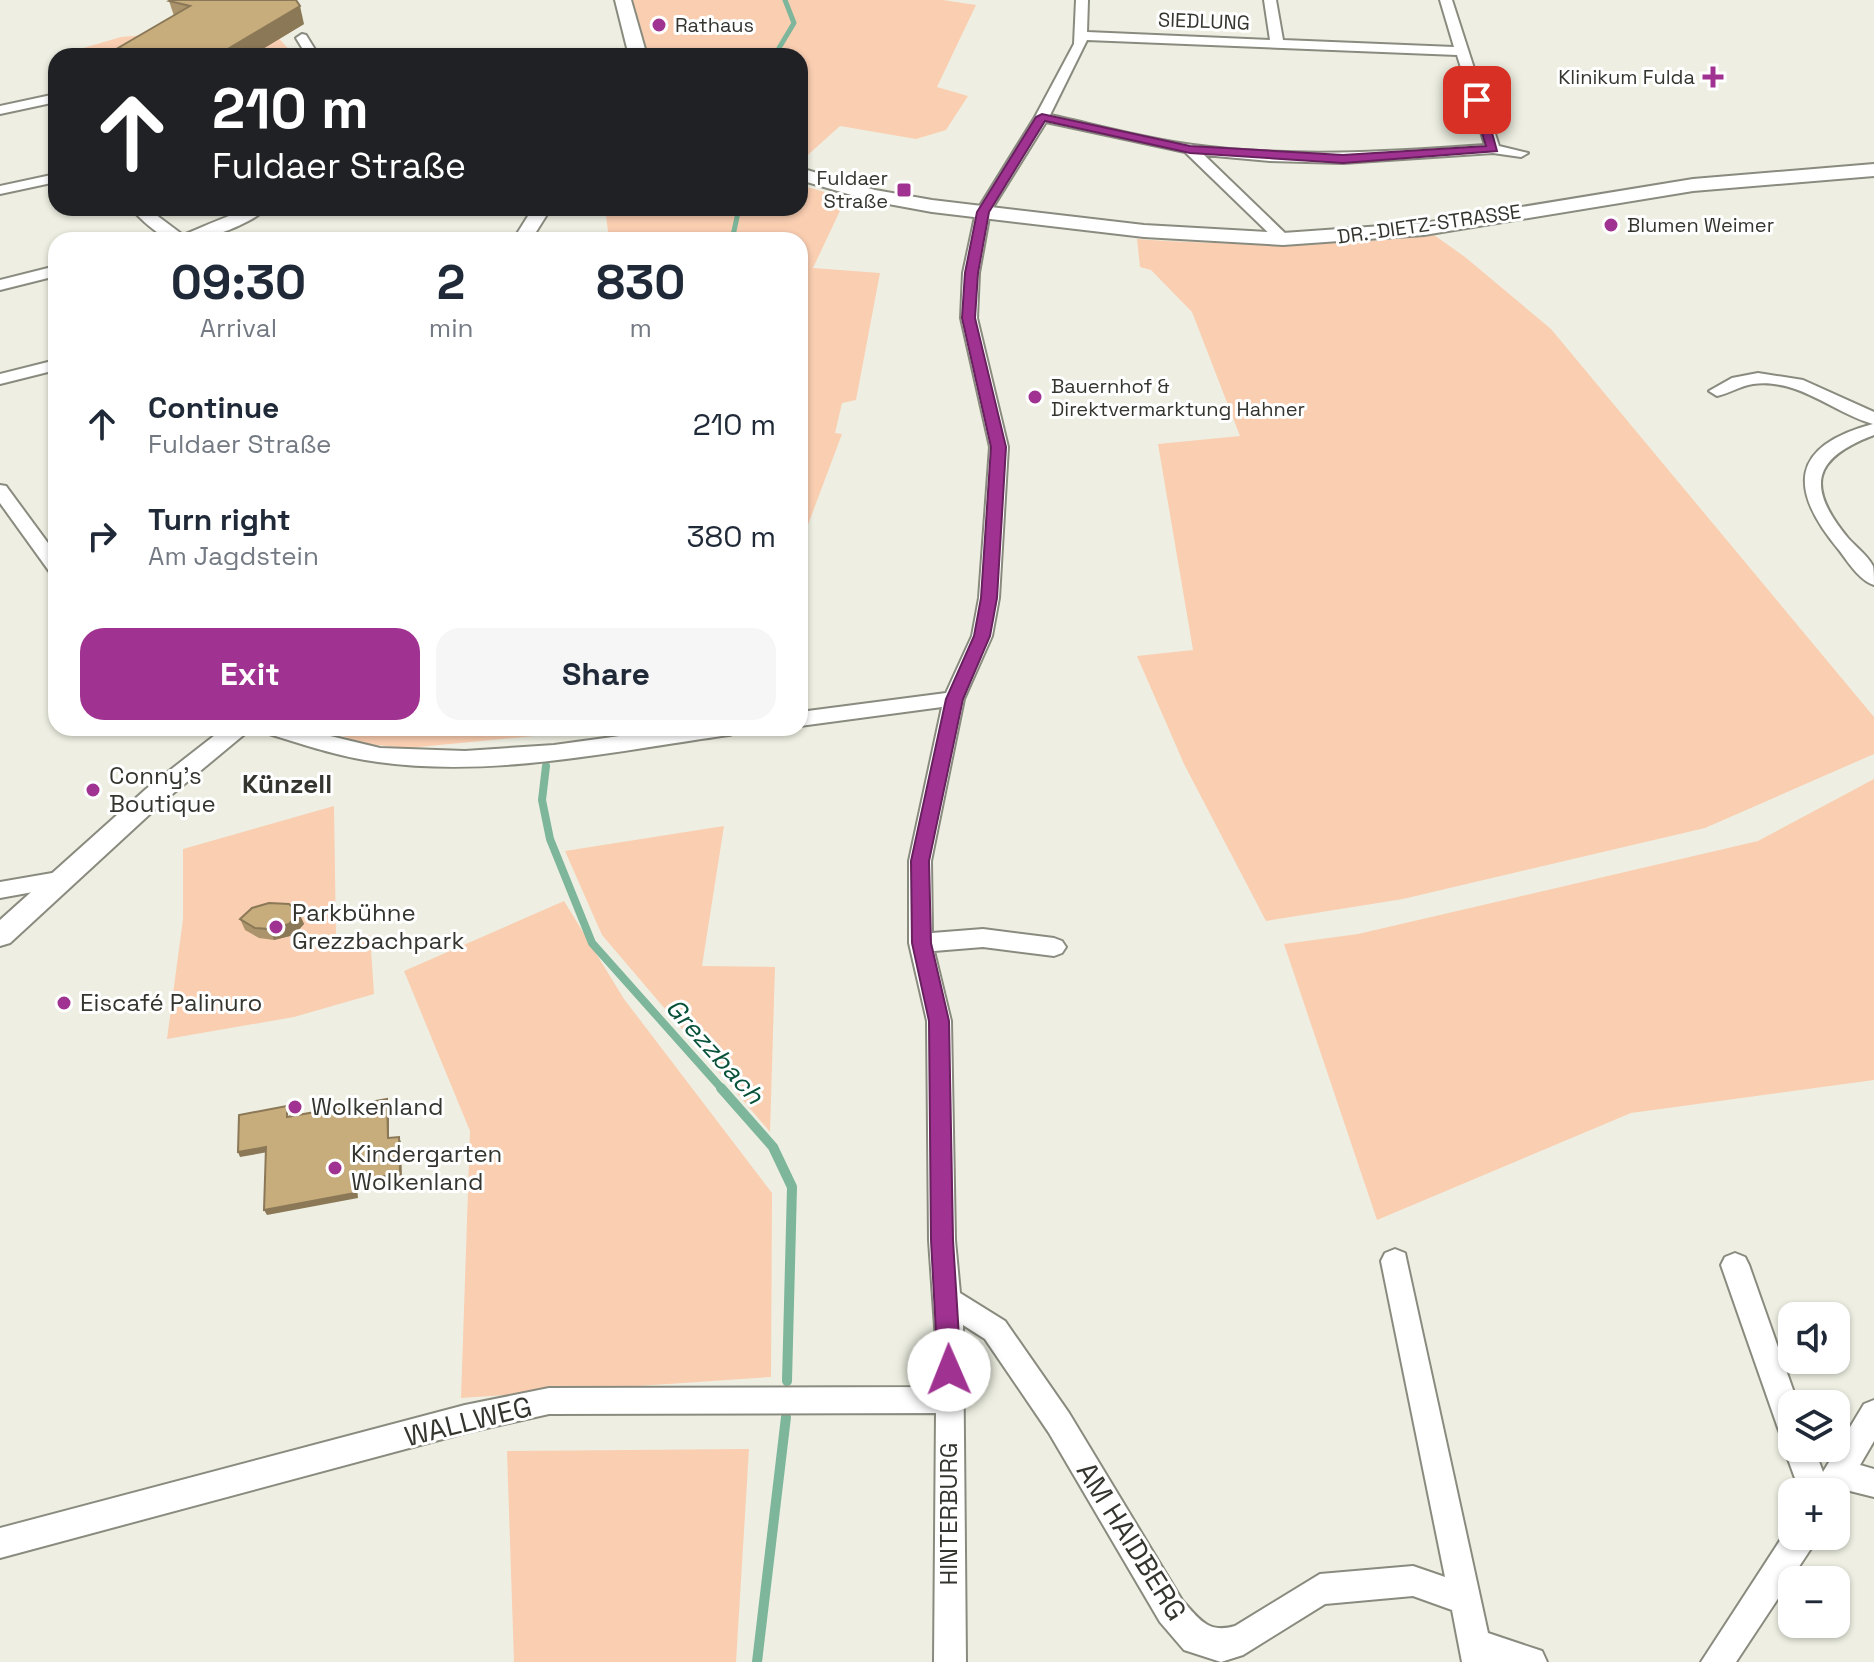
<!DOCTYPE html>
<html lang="en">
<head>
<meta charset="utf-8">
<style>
  body { margin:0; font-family:"Space Grotesk",sans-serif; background:#f6f6f7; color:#1f2937; height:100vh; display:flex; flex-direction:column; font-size:30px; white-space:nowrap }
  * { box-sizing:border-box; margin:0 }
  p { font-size:26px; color:#747a83 }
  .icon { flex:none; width:44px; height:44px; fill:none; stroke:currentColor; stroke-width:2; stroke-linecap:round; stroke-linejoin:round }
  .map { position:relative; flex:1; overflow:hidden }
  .drawer { position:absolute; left:48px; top:232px; width:760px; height:504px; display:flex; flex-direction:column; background:#fff; border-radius:24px; box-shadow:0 2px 6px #0004 }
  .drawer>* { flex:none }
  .guide { position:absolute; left:48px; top:48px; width:760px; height:168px; border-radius:24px; box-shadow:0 2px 6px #0004; background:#202124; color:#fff; overflow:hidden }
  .tools { position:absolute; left:1778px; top:1302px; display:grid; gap:16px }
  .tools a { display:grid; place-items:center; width:72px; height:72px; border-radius:16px; background:#fff; box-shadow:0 2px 6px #0004; font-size:40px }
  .pin { position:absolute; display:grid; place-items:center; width:68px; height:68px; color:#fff; margin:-34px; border-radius:16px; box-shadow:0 4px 12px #0006 }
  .me { position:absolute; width:88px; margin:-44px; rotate:359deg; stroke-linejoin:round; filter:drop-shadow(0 0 6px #0008) }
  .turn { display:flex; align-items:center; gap:28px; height:168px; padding:0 32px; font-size:36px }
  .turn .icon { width:104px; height:104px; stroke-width:2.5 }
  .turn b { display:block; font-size:56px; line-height:68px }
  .eta { display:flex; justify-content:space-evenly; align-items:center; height:136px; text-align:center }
  .eta b { font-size:48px; font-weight:700; line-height:56px }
  .cta { display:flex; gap:16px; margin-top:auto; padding:16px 32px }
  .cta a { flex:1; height:92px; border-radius:24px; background:#a03291; color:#fff; font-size:32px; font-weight:700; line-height:92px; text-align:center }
  .cta a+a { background:#f6f6f7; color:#1f2937 }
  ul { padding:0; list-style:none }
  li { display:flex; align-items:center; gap:24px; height:112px; padding:0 32px }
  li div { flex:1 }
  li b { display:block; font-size:30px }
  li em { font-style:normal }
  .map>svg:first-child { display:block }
  .green { fill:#faceb1 }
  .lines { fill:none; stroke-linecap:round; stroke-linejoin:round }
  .stream-far2 { stroke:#7db69b; stroke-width:5 }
  .stream-far1 { stroke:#7db69b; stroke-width:8 }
  .stream { stroke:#7db69b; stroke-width:10 }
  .minor-casing { stroke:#8a8b7f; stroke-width:4 }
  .tertiary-casing { stroke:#8a8b7f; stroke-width:4 }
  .secondary-casing { stroke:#8a8b7f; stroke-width:4 }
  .minor { fill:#fff; fill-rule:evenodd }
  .tertiary { fill:#fff; fill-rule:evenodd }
  .secondary { fill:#fff; fill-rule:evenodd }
  .wall { fill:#ab946b }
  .shaded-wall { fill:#8b7857 }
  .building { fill:#c7ac7c; stroke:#8b7857; stroke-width:2 }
  .route { fill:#a03291; stroke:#68205e; stroke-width:2 }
  .poi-dot { fill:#a03291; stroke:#fff; stroke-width:3 }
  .labels { text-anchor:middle; stroke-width:6; stroke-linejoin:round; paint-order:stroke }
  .far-street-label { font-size:20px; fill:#353530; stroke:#fff }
  .far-poi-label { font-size:20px; fill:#353530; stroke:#fff; text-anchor:start }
  .poi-label { font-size:24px; fill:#353530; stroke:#fff; text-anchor:start }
  .street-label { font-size:24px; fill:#353530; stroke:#fff }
  .neighbourhood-label { font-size:26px; font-weight:bold; fill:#353530; stroke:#fff }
  .water-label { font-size:26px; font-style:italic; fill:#075239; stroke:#fff }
  .near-street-label { font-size:28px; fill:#353530; stroke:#fff }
</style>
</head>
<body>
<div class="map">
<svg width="1874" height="1662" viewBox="0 0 1874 1662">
  <rect width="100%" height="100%" fill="#eeefe2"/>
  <!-- green -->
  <g class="green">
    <polygon points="623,0 943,0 976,5 937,87 968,96 946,130 916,139 840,126 800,162 800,56 638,56"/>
    <polygon points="274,33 292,53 313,56 56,56 121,37 145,35"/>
    <polygon points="800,185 846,198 813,268 880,273 856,400 842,403 835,433 842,434 800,546 800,240 609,240 606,215 587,208 800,208"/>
    <path d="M 1434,235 L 1465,257 L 1551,329 L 1874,717 L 1874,754 L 1705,828 L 1403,899 L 1266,921 L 1184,764 L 1137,656 L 1193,650 L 1158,444 L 1240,436 L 1192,312 L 1151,270 L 1140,267 L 1137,239 C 1242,246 1330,247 1434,235 Z"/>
    <polygon points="318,728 617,728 408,748 366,744"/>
    <polygon points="1874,779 1874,1080 1631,1113 1377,1220 1284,944 1358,934 1758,841"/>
    <polygon points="334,806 336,939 370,935 374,994 294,1017 167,1039 183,919 183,849"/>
    <polygon points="724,826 702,966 775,967 770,1132 602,935 565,851"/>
    <polygon points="564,901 624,999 772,1193 771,1377 461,1398 470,1131 404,971"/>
    <polygon points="749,1449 736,1662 514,1662 507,1451"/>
  </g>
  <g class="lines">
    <!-- stream-far2 -->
    <g class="stream-far2">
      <polyline points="781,56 779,48 794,23 785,0"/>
      <polyline points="732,240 739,208"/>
    </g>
    <!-- stream-far1 -->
    <polyline class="stream-far1" points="546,766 542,800 550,839 592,943 723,1090"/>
    <!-- stream -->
    <g class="stream">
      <polyline points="721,1088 773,1147 792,1187 787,1381"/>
      <polyline points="757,1662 786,1417"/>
    </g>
    <!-- minor casing -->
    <g class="minor-casing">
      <g id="minor">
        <path d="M 1076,0 L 1088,0 L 1087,32 L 1270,40 L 1264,0 L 1276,0 L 1283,40 L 1454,47 L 1440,0 L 1452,0 L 1499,146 L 1528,153 L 1521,157 L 1493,153 L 1343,163 L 1270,161 L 1204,155 L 1288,236 L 1288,242 L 1278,242 L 1185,152 L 1046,122 L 990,212 L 979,273 L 977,318 L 1008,447 L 999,598 L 992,636 L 964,699 L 931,861 L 932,933 L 983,929 L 1054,938 L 1062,941 L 1066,947 L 1062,953 L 1054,956 L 983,947 L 934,951 L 951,1021 L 955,1240 L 960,1293 L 1005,1321 L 1069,1413 L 1182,1600 C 1199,1619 1208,1634 1235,1626 L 1320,1574 L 1413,1566 L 1445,1577 L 1381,1261 L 1385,1253 L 1395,1249 L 1405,1253 L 1488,1633 L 1542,1651 L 1547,1662 L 1462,1662 L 1452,1610 L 1413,1596 L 1325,1604 L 1243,1655 L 1221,1662 L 1184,1650 L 1160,1622 L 1049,1433 L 985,1339 L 963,1325 L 966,1662 L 934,1662 L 936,1413 L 549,1414 L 465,1433 L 0,1558 L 0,1528 L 465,1405 L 549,1388 L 936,1387 L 936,1341 L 929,1240 L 927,1021 L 909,943 L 909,861 L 942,707 L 800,726 L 800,712 L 946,693 L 972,636 L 979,598 L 990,447 L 961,318 L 963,273 L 976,212 L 1035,117 L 1074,44 ZM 1087,40 L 1457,55 L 1485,145 C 1387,152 1291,158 1193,145 C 1145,139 1097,125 1050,115 Z"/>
        <polygon points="302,34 306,35 319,56 307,56 296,38"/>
        <polygon points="56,94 56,102 0,114 0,106"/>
        <polygon points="56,174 56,182 0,194 0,186"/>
        <path d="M 131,208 L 147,208 L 183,235 C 209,225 240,208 267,208 C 252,224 194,247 171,240 C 159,236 139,218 131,208 Z"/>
        <polygon points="56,266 56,276 0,290 0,280"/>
        <polygon points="56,360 56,370 0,384 0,374"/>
        <path d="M 1758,373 L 1803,380 L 1874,412 L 1874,435 C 1813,458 1805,486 1848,538 C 1855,546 1868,556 1873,566 C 1874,571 1874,580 1874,585 C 1860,581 1848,562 1839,550 C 1788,489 1790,446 1873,424 C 1833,413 1799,378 1753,384 C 1740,386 1730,393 1717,396 L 1709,391 L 1732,378 Z"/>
        <polygon points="0,485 6,486 56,554 56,573 49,571 0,503"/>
        <path d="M 263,728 L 297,728 L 380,748 L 465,751 L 554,745 L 678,728 L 739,728 L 736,733 L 729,735 C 614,751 494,778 378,762 C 339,757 302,744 266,733 Z"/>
        <polygon points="58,872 66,874 69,880 66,886 0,898 0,882"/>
        <polygon points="1735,1253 1745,1257 1749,1265 1798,1404 1792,1404 1792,1448 1814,1448 1823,1472 1864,1404 1874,1400 1874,1441 1860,1465 1874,1469 1874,1497 1846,1490 1836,1503 1836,1492 1800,1492 1784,1448 1788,1440 1782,1438 1778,1428 1721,1265 1725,1257"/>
        <polygon points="1790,1525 1792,1536 1816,1536 1812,1547 1736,1662 1701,1662"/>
      </g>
    </g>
    <!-- tertiary casing -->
    <g class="tertiary-casing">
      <g id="tertiary">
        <polygon points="533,208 551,208 531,240 513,240"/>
        <polygon points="224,728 252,728 164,801 10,943 0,946 0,920 146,789"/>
      </g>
    </g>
    <!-- secondary casing -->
    <g class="secondary-casing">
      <g id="secondary">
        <polygon points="615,0 631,0 647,56 629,56"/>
        <polygon points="1874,164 1874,176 1693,191 1424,235 1283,245 1144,237 932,212 872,201 800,180 800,168 875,190 932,200 1144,225 1283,233 1424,223 1693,179"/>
      </g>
    </g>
    <!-- minor -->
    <use href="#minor" class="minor"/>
    <!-- tertiary -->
    <use href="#tertiary" class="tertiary"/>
    <!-- secondary -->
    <use href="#secondary" class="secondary"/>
  </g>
  <!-- wall -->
  <g class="wall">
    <polygon points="169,1 304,24 251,56 121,56 118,48 174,16"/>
    <polygon points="299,913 304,924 294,935 274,940 259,938 245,930 240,919"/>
  </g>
  <!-- shaded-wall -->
  <g class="shaded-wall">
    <polygon points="300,6 304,24 251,56 216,56"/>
    <polygon points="299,913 304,924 294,935 274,940 270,929"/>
    <polygon points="387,1099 389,1104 389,1144 388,1138"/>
    <polygon points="399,1137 401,1142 402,1179 357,1187 358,1198 267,1215 264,1210 355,1182"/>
    <polygon points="266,1147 268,1152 240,1157 238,1152"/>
  </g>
  <!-- building -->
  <g class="building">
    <polygon points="171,0 296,0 300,6 216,56 156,56 118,48 190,6 169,1"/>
    <polygon points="269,903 289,904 299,913 289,924 270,929 255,928 240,919 252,908"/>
    <polygon points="387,1099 388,1138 399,1137 400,1173 355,1182 355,1193 264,1210 266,1147 238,1152 239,1115 287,1106 287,1117"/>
  </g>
  <!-- route -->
  <polygon class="route" points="1477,97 1483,100 1497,151 1343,163 1190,153 1045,121 989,212 978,273 975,318 1006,447 997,598 990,636 963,699 929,861 931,943 949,1021 953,1240 961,1370 958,1378 949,1381 941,1378 938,1370 931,1240 929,1021 912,943 911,861 946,699 974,636 981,598 991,447 962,318 965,273 977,212 1036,117 1042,114 1190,146 1343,155 1486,146 1472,100"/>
  <!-- markers -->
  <g class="poi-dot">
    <circle cx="659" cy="25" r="8"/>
    <path d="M1709 65h8v8h8v8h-8v8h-8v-8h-8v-8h8z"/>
    <rect x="896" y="182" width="16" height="16" rx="4"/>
    <circle cx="1611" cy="225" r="8"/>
    <circle cx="1035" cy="397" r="8"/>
    <circle cx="93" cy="790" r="8"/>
    <circle cx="276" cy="927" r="8"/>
    <circle cx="64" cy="1003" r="8"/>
    <circle cx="295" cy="1107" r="8"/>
    <circle cx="335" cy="1168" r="8"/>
  </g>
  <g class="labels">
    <!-- far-street labels -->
    <g class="far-street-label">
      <text transform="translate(1204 21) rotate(2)" y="7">SIEDLUNG</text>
      <text transform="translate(1429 224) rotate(-8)" y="7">DR.-DIETZ-STRASSE</text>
    </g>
    <!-- far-poi labels -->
    <g class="far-poi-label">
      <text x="675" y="32">Rathaus</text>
      <text x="1695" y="84" text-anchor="end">Klinikum Fulda</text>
      <text x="888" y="185" text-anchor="end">Fuldaer<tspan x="888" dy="23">Straße</tspan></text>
      <text x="1627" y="232">Blumen Weimer</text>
      <text x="1051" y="393">Bauernhof &amp;<tspan x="1051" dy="23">Direktvermarktung Hahner</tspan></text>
    </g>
    <!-- poi labels -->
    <g class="poi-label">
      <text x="109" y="784">Conny's<tspan x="109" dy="28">Boutique</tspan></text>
      <text x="292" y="921">Parkbühne<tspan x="292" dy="28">Grezzbachpark</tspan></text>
      <text x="80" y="1011">Eiscafé Palinuro</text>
      <text x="311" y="1115">Wolkenland</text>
      <text x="351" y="1162">Kindergarten<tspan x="351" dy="28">Wolkenland</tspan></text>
    </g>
    <!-- street labels -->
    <g class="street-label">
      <text transform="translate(949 1514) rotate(-90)" y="8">HINTERBURG</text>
    </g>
    <!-- neighbourhood labels -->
    <g class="neighbourhood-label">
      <text x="287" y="793">Künzell</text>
    </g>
    <!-- water labels -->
    <g class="water-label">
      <text transform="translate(715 1051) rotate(48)" y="9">Grezzbach</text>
    </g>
    <!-- near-street labels -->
    <g class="near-street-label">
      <text transform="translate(468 1421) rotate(-14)" y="10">WALLWEG</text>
      <text transform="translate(1132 1541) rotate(58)" y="10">AM HAIDBERG</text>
    </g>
  </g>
</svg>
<div class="tools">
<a><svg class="icon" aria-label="sound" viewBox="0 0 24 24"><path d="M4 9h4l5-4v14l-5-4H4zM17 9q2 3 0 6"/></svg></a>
<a><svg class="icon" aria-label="layers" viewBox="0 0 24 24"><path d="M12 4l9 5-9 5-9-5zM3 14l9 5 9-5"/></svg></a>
<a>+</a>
<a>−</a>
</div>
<div class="pin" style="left:1477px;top:100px;background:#d93025"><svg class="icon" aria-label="arrive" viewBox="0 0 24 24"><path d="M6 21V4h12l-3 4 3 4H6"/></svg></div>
<svg class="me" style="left:949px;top:1370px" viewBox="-20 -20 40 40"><circle r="19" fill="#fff"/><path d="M0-13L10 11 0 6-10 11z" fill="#a03291"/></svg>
<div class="guide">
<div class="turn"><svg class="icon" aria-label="ahead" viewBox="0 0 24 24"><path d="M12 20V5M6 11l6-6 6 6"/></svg><div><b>210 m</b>Fuldaer Straße</div></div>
</div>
<section class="drawer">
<div class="eta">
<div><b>09:30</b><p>Arrival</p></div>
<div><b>2</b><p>min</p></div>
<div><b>830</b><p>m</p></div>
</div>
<ul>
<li><svg class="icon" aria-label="ahead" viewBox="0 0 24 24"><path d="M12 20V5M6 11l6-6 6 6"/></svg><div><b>Continue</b><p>Fuldaer Straße</p></div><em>210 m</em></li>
<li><svg class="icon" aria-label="right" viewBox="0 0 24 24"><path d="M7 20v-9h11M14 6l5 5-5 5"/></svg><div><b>Turn right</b><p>Am Jagdstein</p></div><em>380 m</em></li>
</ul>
<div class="cta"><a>Exit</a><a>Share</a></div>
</section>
</div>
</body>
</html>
